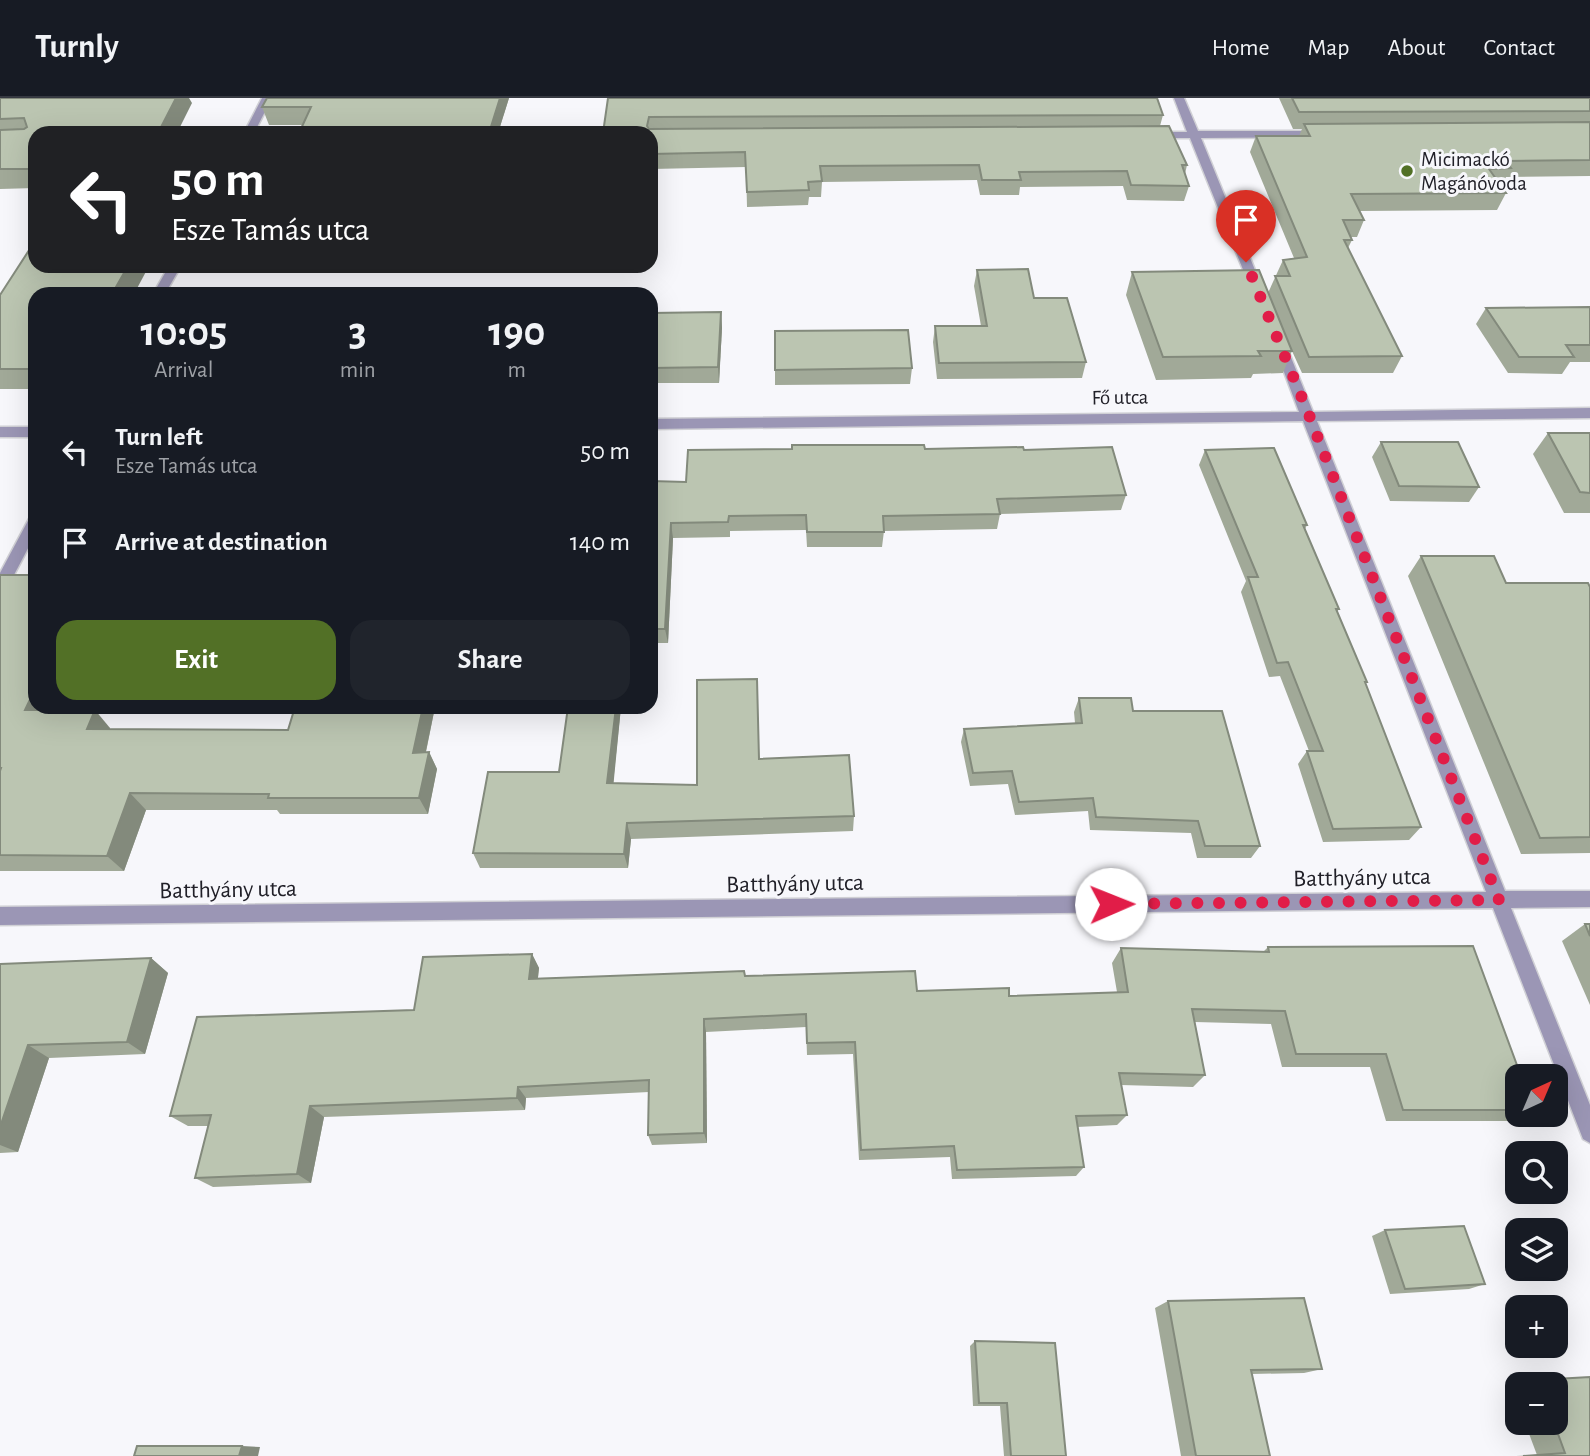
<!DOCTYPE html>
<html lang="en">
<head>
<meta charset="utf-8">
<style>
  body { margin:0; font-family:"Alegreya Sans",sans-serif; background:#20242c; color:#f1f3f6; height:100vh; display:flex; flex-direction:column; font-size:26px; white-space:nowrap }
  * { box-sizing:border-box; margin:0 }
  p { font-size:23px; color:#9ea1a6 }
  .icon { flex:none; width:38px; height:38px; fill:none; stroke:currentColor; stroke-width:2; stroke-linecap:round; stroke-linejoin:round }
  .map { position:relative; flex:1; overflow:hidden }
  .sheet { position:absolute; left:28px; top:189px; width:630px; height:427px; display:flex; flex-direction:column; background:#171b24; border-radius:21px; box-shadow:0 7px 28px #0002 }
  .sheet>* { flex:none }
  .guide { position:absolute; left:28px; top:28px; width:630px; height:147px; border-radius:21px; box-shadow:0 7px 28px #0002; background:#202124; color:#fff; overflow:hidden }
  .needle { width:46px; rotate:44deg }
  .buttons { position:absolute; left:1505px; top:966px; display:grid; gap:14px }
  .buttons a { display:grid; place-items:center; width:63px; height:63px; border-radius:14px; background:#171b24; box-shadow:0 7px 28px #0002; font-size:35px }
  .pin { position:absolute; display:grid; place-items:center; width:60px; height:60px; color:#fff; margin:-72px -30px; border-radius:50% 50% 50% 0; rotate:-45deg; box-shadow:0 0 7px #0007 }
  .pin .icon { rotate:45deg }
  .me { position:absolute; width:77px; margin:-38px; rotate:89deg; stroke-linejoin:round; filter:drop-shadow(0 0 5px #0008) }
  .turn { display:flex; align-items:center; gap:24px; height:147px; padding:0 28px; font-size:32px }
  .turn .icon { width:91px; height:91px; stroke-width:2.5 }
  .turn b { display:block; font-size:49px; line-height:60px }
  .eta { display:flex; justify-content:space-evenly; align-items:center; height:119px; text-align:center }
  .eta b { font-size:42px; font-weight:600; line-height:49px }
  .button { display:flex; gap:14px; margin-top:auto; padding:14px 28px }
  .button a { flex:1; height:80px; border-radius:21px; background:#527026; color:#fff; font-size:28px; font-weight:600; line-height:80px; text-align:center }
  .button a+a { background:#20242c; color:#f1f3f6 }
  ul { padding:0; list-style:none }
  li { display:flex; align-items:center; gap:21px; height:91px; padding:0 28px }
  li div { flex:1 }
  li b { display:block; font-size:26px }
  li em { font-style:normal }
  header { display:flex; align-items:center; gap:42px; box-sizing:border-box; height:98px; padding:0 35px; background:#171b24; border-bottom:2px solid #363941 }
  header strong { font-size:33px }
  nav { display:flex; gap:38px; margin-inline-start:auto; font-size:24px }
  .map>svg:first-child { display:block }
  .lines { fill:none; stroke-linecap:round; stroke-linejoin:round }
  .minor-casing { stroke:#d0d0d5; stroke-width:3 }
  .minor { fill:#9b96b5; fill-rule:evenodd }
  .wall { fill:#a1a998 }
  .shaded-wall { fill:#838a7c }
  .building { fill:#bbc5b1; stroke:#838a7c; stroke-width:2 }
  .route { stroke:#e11d48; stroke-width:12; stroke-dasharray:0 21.6 }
  .poi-dot { fill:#527026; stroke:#f7f7fb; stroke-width:2.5 }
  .labels { text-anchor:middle; stroke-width:6; stroke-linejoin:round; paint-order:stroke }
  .far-poi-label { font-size:21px; fill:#212028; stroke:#f7f7fb; text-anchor:start }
  .far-street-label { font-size:21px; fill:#212028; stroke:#f7f7fb }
  .street-label { font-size:24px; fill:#212028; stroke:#f7f7fb }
</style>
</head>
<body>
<header>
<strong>Turnly</strong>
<nav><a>Home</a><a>Map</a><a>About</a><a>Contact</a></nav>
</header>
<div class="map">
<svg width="1590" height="1358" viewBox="0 0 1590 1358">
  <rect width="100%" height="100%" fill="#f7f7fb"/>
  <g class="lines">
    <!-- minor casing -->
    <g class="minor-casing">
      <g id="minor">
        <polygon points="262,0 272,0 254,35 244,35"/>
        <polygon points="1174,0 1184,0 1198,33 1323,33 1328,36 1323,39 1201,40 1264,194 1262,197 1258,198 1252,194 1190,40 1151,40 1146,37 1151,34 1187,34"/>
        <polygon points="169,168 181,168 165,196 153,196"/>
        <polygon points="1278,238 1284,242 1313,314 1590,310 1590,320 1317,323 1505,793 1590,793 1590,809 1511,810 1590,1007 1590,1045 1583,1041 1493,810 0,827 0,809 1486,794 1303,323 651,331 651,321 1299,314 1272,242"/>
        <rect x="0" y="329" width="35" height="10"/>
        <polygon points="35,418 35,437 5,494 0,496 0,475 30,419"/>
      </g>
    </g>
    <!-- minor -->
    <use href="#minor" class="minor"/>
  </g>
  <!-- wall -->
  <g class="wall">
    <polygon points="0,0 192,5 35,35 35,90 0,91"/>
    <polygon points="267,0 509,0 498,35 303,27 269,27 262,9"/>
    <polygon points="608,0 1163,17 1160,28 1187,67 1185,76 1189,88 1184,103 1127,102 1123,88 1020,89 1019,97 980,97 977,82 822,84 821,99 809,99 808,107 747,109 746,69 651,71 651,35"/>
    <polygon points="1279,0 1590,0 1590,78 1506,79 1502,87 1501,87 1506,95 1497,112 1359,113 1364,122 1357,139 1350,139 1352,142 1348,150 1402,258 1393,275 1302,275 1292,253 1283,275 1253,276 1251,280 1156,282 1126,197 1132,174 1268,195 1283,162 1294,160 1250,54 1256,38 1299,38 1302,31 1293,31"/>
    <polygon points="977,172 1034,200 1086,264 1082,280 937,281 933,244 935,228 981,228 974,188"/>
    <polygon points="35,196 35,291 0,291 0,197"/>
    <polygon points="1590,209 1590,264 1570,264 1562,276 1508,275 1476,226 1486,210"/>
    <polygon points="721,214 722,230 719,285 651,285 651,215"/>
    <polygon points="775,233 912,270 910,286 775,287"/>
    <polygon points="1548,335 1590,335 1590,415 1564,415 1533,356"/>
    <polygon points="1381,344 1479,389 1469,404 1390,403 1372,359"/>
    <polygon points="925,351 1024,352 1126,397 1121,412 1000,416 997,431 884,433 882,449 807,449 806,432 730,433 730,439 673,440 668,545 651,545 651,383 686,384"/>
    <polygon points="1205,352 1307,427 1305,431 1339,511 1337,514 1367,584 1365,586 1421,729 1409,742 1323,744 1298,666 1307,653 1309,653 1280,578 1269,579 1241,494 1246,483 1199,367"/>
    <polygon points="1421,458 1506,485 1590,489 1590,755 1521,756 1408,478"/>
    <polygon points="0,477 35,609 52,609 51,612 110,630 110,631 288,632 295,609 435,609 426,654 429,654 437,671 428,716 280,716 277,712 146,712 124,773 0,773"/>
    <polygon points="1079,600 1133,613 1260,748 1251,760 1197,760 1191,735 1090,732 1088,713 1015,717 1008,686 970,688 961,644 964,631 1075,625 1074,614"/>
    <polygon points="568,609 621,609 613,685 697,687 759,661 854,718 853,733 631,741 628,770 480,770 473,755 559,674"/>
    <polygon points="1585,826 1590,826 1590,907 1562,843"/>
    <polygon points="1268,849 1517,978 1517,1017 1525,1017 1513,1023 1386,1023 1370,969 1282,969 1271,926 1195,924 1205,977 1193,989 1121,987 1127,1017 1117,1027 1077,1029 1084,1069 1076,1078 952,1081 950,1059 859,1062 853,956 807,957 806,929 706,934 707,1045 652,1047 648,1037 649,994 526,1000 525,1012 324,1019 311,1085 213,1089 195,1080 208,1028 188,1028 170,1018 414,912 532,856 539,870 538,880 745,878 917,893 1009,898 1117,894 1112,865 1121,850 1263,854"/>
    <polygon points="151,860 168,875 145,956 49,960 18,1054 0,1055 0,866"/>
    <polygon points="1385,1132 1485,1186 1469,1191 1390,1196 1372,1138"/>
    <polygon points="1168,1203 1322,1271 1304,1275 1252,1276 1270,1358 1181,1358 1155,1210"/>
    <polygon points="975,1243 1066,1358 1004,1358 1000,1308 973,1308 970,1248"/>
    <polygon points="1590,1279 1590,1358 1516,1358 1537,1357 1525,1325 1556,1325 1556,1286 1517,1286 1517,1302 1511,1286 1538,1282"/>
  </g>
  <!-- shaded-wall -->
  <g class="shaded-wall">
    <polygon points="174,0 189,0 192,5 177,35 158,35"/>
    <polygon points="500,0 509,0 498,35 489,35"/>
    <polygon points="128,168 149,168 134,196 112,196"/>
    <polygon points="721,214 722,230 719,285 718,269"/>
    <polygon points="671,425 673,440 668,545 665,531"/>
    <polygon points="35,591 35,609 52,609 43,630 25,612"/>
    <polygon points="423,609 435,609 422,672 413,655"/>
    <polygon points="616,609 621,609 612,701 607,685"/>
    <polygon points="95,612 110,630 103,648 87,631"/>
    <polygon points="429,654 437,671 428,716 419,700"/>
    <polygon points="130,695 146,712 124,773 107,758"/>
    <polygon points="627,725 631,741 628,770 624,756"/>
    <polygon points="532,856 539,870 536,895 529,881"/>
    <polygon points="151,860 168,875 145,956 127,944"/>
    <polygon points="704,921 706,934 707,1045 704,1035"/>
    <polygon points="28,947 49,960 18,1054 0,1047 0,1029"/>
    <polygon points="518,989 526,1000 525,1012 517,1000"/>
    <polygon points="310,1008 324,1019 311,1085 297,1076"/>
    <polygon points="242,1348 260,1349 258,1358 239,1358"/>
  </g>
  <!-- building -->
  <g class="building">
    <polygon points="0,0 176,0 158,35 35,35 35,71 0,71 0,32 24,31 27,29 24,20 0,21"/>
    <polygon points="267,0 500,0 489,35 299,35 311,9 262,9"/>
    <polygon points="608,0 1157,0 1163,17 649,19 647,28 649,31 1169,28 1187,67 1182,67 1189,88 1131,87 1127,73 1019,74 1021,82 982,82 979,67 820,68 822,83 808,84 809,92 747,94 745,54 651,56 651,35 603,35"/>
    <polygon points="1292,0 1590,0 1590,13 1299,14"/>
    <polygon points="1590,24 1590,62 1506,63 1511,70 1489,71 1506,95 1351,96 1364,122 1343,122 1352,142 1344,142 1402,258 1309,259 1275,178 1290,178 1283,162 1307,159 1256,38 1310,38 1304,26"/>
    <polygon points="35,143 35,168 128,168 112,196 35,196 35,271 0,271 0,197"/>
    <polygon points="1028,171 1034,200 1067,200 1086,264 939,265 935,228 987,228 977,172"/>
    <polygon points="1259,172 1292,253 1258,253 1261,258 1163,259 1132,174"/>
    <polygon points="392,194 442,195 441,196 391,196"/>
    <polygon points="1590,209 1590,247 1566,247 1574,259 1519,259 1486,210"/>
    <polygon points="721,214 718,269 651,270 651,215"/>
    <polygon points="908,232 912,270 775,272 775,233"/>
    <polygon points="1548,335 1590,335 1590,395 1580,394"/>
    <polygon points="1381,344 1458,344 1479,389 1399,388"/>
    <polygon points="792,347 924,347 925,351 1023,349 1024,352 1112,349 1126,397 997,401 1000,416 883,418 884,434 807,434 806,417 729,418 728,424 671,425 665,531 651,531 651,383 686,384 688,352 792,351"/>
    <polygon points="1274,350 1307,427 1303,427 1339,511 1336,511 1367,584 1365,584 1421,729 1333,731 1307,653 1323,653 1288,564 1277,565 1248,479 1258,479 1205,352"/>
    <polygon points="1421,458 1494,458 1506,485 1588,485 1590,489 1590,739 1540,740"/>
    <polygon points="35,471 35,591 25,612 95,612 87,631 288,632 295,609 423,609 413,655 429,654 419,700 268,700 269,696 130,695 107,758 0,757 0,673 1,670 0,670 0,477 32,477"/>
    <polygon points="757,581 759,661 849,657 854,718 627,725 624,756 473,755 488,674 559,674 568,609 616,609 607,685 697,687 697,582"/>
    <polygon points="1079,600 1131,600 1133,613 1222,613 1260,748 1205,748 1198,723 1096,719 1093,700 1019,704 1012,673 973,675 964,631 1082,625"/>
    <polygon points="1585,826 1590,826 1590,838"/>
    <polygon points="1473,848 1521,978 1517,978 1517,1012 1403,1012 1386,956 1296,956 1285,913 1192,911 1205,977 1119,975 1127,1017 1076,1018 1084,1069 957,1072 954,1048 861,1052 855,944 807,945 806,916 704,921 704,1035 648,1037 649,982 518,989 517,1000 310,1008 297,1076 195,1080 211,1017 170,1018 197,919 414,912 423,859 532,856 529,881 744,873 745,878 915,873 917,893 1009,890 1009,898 1128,894 1121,850 1269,854 1268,849"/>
    <polygon points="151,860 127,944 28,947 0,1029 0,866"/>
    <polygon points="1464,1128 1485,1186 1405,1191 1385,1132"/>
    <polygon points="1304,1200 1322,1271 1251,1272 1270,1358 1196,1358 1168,1203"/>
    <polygon points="975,1243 1055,1245 1066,1358 1011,1358 1007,1305 979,1305"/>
    <polygon points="1590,1279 1590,1358 1523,1358 1565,1355 1554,1325 1556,1325 1556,1286 1539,1286 1538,1282"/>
    <polygon points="137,1348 242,1348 239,1358 134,1358"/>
  </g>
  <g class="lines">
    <!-- route -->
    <polyline class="route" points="1111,806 1499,802 1309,317 1246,164"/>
  </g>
  <!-- markers -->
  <circle class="poi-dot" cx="1407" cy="73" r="7"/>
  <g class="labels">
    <!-- far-poi labels -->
    <g class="far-poi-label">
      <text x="1421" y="68">Micimackó<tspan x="1421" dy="24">Magánóvoda</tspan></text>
    </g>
    <!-- far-street labels -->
    <g class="far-street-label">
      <text transform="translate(1120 299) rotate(-1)" y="7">Fő utca</text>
    </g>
    <!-- street labels -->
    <g class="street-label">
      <text transform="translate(1362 779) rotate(-1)" y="8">Batthyány utca</text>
      <text transform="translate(795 785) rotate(-1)" y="8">Batthyány utca</text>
      <text transform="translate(228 791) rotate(-1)" y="8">Batthyány utca</text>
    </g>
  </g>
</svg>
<div class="buttons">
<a><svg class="needle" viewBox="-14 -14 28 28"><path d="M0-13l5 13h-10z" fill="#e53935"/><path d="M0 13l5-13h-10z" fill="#9ea1a6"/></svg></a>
<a><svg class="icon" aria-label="search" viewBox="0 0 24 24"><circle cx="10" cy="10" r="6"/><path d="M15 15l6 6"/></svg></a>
<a><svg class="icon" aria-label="layers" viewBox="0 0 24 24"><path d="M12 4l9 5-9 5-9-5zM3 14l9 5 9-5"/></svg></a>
<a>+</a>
<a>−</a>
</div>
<div class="pin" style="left:1246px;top:164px;background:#d93025"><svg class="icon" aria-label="arrive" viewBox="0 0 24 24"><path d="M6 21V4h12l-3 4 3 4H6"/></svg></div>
<svg class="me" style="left:1111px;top:806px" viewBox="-20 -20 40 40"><circle r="19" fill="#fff"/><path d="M0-13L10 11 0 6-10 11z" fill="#e11d48"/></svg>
<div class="guide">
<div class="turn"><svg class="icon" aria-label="left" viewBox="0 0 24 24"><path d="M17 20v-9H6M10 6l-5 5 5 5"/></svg><div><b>50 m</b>Esze Tamás utca</div></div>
</div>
<section class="sheet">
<div class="eta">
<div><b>10:05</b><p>Arrival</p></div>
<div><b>3</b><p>min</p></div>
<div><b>190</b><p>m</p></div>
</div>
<ul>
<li><svg class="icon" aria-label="left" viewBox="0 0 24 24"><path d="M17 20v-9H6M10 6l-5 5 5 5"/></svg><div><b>Turn left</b><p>Esze Tamás utca</p></div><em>50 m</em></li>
<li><svg class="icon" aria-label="arrive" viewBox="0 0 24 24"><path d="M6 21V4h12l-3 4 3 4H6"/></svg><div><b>Arrive at destination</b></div><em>140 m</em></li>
</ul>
<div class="button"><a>Exit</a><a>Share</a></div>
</section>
</div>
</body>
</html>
